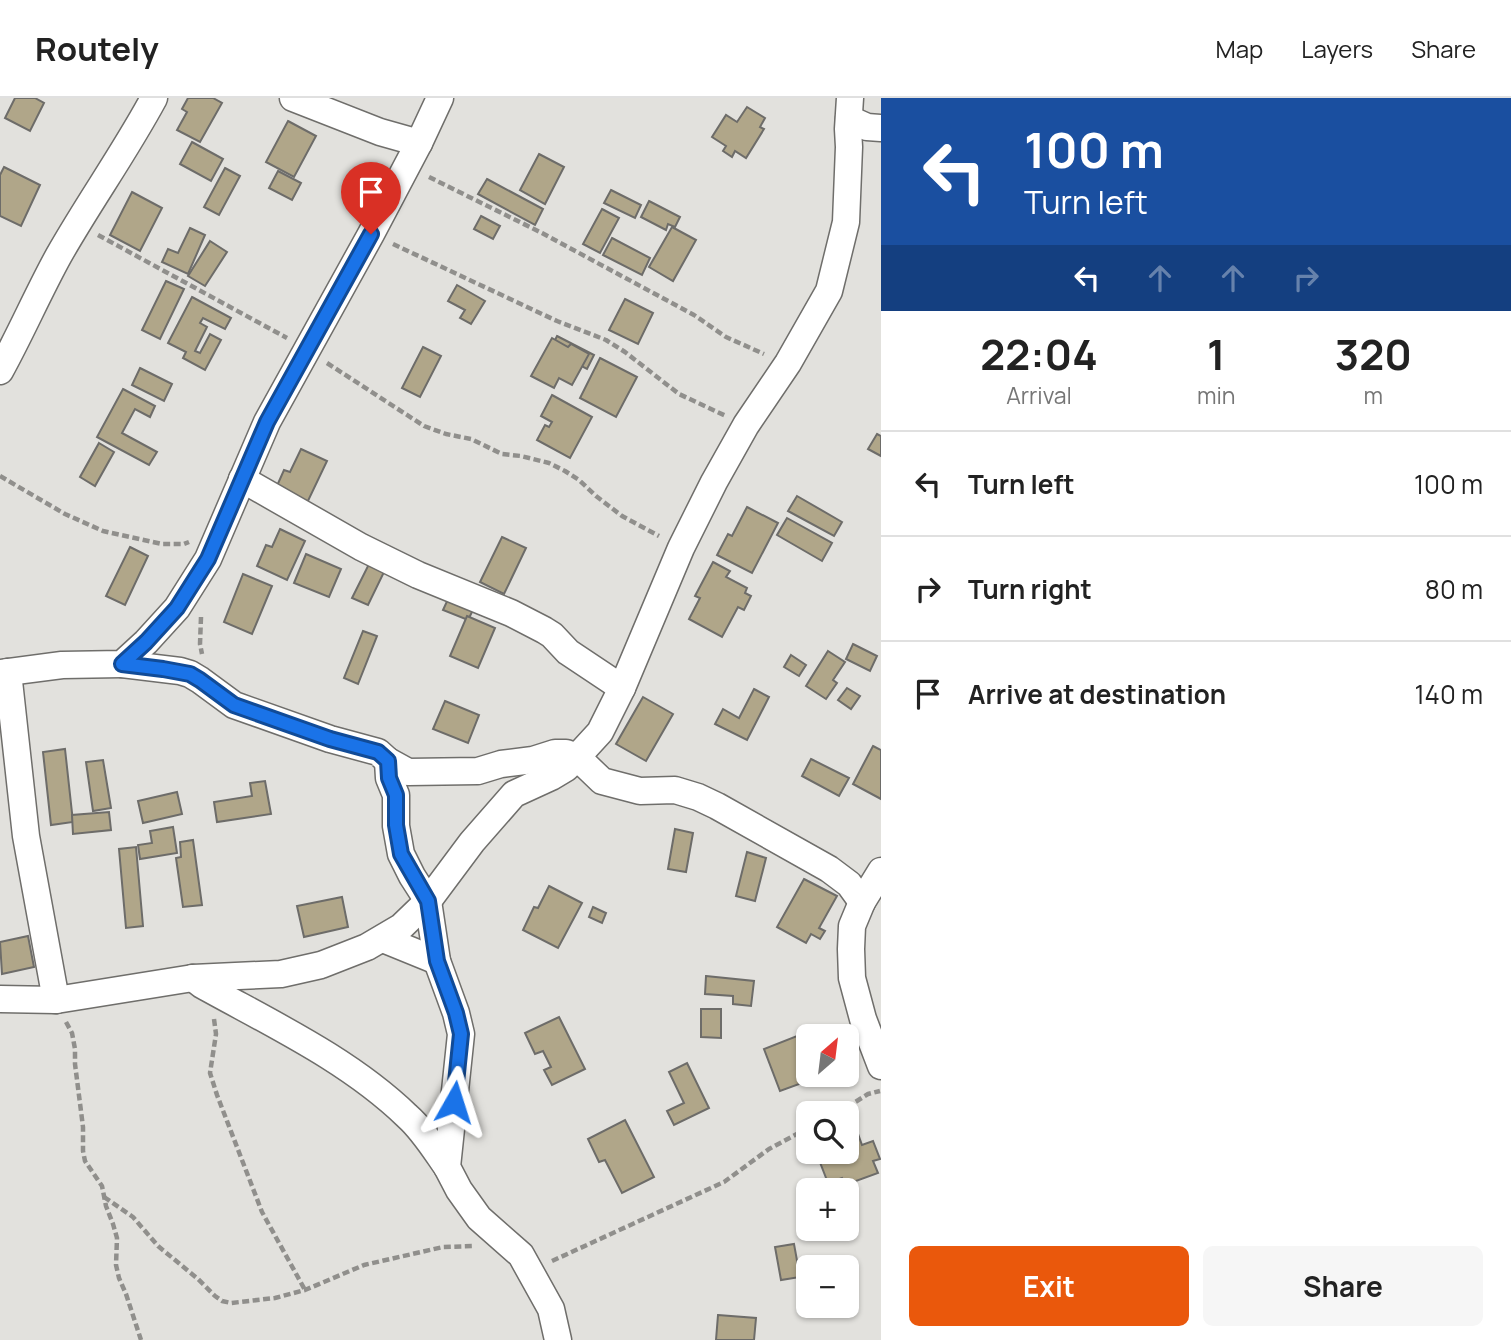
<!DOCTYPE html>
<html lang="en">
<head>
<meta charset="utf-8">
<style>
  body { margin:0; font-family:Manrope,sans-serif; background:#f6f6f6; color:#222; height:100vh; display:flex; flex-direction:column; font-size:26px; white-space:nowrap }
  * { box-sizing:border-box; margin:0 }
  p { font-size:23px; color:#767676 }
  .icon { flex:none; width:38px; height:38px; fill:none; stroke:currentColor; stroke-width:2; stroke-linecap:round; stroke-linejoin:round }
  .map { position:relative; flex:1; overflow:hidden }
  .panel { display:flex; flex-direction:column; background:#fff; width:630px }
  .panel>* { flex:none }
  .guide { background:#1a4fa0; color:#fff; overflow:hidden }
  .needle { width:46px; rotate:28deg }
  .buttons { position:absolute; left:796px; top:926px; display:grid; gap:14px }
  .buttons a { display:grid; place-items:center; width:63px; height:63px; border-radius:10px; background:#fff; box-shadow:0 2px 5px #0004; font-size:35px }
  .pin { position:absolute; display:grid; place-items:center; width:60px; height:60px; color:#fff; margin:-72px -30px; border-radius:50% 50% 50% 0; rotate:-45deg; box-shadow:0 0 7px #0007 }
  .pin .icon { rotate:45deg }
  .me { position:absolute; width:77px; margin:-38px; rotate:6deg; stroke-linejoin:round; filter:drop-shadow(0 0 5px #0008) }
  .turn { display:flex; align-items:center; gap:24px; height:147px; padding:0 28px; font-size:32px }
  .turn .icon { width:91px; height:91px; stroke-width:2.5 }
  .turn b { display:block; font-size:49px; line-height:60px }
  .lanes { display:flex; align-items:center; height:66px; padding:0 28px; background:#0003; justify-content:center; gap:35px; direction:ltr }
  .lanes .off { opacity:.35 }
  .eta { display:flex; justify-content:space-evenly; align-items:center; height:119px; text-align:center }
  .eta b { font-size:42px; font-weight:700; line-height:49px }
  .cta { display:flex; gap:14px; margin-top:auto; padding:14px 28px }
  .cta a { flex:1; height:80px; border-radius:10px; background:#ea580c; color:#fff; font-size:28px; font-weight:700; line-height:80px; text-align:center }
  .cta a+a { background:#f6f6f6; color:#222 }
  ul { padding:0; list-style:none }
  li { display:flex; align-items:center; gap:21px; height:105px; padding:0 28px; border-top:2px solid #e0e0e0 }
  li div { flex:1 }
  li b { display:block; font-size:26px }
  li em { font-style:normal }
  header { display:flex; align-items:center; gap:42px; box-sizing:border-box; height:98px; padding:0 35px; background:#fff; border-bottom:2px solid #e0e0e0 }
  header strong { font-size:33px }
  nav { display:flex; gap:38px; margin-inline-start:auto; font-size:24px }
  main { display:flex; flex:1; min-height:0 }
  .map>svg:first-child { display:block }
  .building { fill:#b0a689; stroke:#6d6c69; stroke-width:2 }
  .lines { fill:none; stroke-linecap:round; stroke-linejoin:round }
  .minor-casing { stroke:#6f6e6b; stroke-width:29 }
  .path { stroke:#908f8c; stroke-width:4.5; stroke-dasharray:7 3.5; stroke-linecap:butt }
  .minor { stroke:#fff; stroke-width:26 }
  .route-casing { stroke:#114b97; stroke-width:18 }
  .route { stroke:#1a73e8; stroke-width:12 }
</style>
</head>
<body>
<header>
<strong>Routely</strong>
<nav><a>Map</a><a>Layers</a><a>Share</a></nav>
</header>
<main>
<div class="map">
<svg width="881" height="1242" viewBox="0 0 881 1242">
  <rect width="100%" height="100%" fill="#e2e1dd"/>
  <!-- building -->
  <g class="building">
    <polygon points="15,0 35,0 44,5 30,33 5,20"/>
    <polygon points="188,0 213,0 222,5 200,44 177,32 187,14 182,11"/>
    <polygon points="747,9 765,20 760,29 764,31 746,60 735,53 732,59 723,53 726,48 712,39 726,17 737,24"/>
    <polygon points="288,23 316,38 294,79 266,64"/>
    <polygon points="192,44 223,61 211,83 180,66"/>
    <polygon points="539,56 564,69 545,106 520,92"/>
    <polygon points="4,69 40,87 21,128 0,118 0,77"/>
    <polygon points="225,70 240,78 219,117 204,109"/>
    <polygon points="278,73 301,85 292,102 269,90"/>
    <polygon points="487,81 543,111 535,127 478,96"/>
    <polygon points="611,92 641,107 635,120 604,105"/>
    <polygon points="132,94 162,110 140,153 110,137"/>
    <polygon points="649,103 680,119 675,129 668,126 666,132 641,119"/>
    <polygon points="602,111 619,120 600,155 583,146"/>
    <polygon points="481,118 500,128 493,141 474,131"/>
    <polygon points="672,129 696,142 673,183 649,169"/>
    <polygon points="190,130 205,137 188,176 162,164 168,151 178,155"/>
    <polygon points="612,140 650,160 642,177 603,157"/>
    <polygon points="210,143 227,154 205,188 188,178"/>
    <polygon points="166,183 184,191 160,241 142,232"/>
    <polygon points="457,187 485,203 471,226 460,220 465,212 448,203"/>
    <polygon points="192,199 231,220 225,231 203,220 200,225 207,229 195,253 200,255 210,236 221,242 205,272 183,260 186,254 168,245"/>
    <polygon points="625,201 653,215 638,246 609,232"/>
    <polygon points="557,238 594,257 587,271 550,252"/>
    <polygon points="552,240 568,249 571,246 589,256 572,287 559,280 554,290 531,278"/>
    <polygon points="423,249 441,258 420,299 402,290"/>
    <polygon points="600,260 637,279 616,319 580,300"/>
    <polygon points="140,270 172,286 164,303 132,287"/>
    <polygon points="123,291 155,308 150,319 135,311 122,335 157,354 149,367 97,339"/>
    <polygon points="552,297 592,319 570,360 537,342 545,327 549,329 552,324 541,318"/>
    <polygon points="877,336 881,338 881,358 868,351"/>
    <polygon points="99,345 114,354 95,388 80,379"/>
    <polygon points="301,351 327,363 307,405 276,390 284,372 290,374"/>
    <polygon points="797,398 842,424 834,438 788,413"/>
    <polygon points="747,409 778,425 752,475 717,457 728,436 732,438"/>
    <polygon points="787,420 832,445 822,463 777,437"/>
    <polygon points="280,431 305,443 287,482 257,468 266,447 272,449"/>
    <polygon points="502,439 526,450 504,496 480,484"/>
    <polygon points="130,449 148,458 125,507 106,498"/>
    <polygon points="306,456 341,471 329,499 294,485"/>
    <polygon points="370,464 385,472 368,507 352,500"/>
    <polygon points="713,464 730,473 726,479 747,490 745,495 751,498 744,512 738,509 722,539 689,521 700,500 695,498"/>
    <polygon points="243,476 272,488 252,536 224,524"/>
    <polygon points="449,499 474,510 468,522 443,512"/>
    <polygon points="467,518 495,530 478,570 450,558"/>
    <polygon points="363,533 377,538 358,586 344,580"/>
    <polygon points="853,546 877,558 870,573 846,561"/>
    <polygon points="828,553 845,564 833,582 837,585 826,601 806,588"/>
    <polygon points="791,557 806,567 799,578 784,569"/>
    <polygon points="847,590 860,598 851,611 838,602"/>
    <polygon points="754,591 769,599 747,642 715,626 723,611 739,620"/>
    <polygon points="643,599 673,616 646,663 616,646"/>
    <polygon points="445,603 479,617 468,645 433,631"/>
    <polygon points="873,648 881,652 881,701 853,686"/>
    <polygon points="65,651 73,724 51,727 43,654"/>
    <polygon points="811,661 849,680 839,698 802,678"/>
    <polygon points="103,662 111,710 93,713 86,664"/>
    <polygon points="265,683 271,716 217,724 214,704 252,698 250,685"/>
    <polygon points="177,694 182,716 143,725 138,703"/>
    <polygon points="109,714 111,732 73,736 72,717"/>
    <polygon points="173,729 177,755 140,761 138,747 152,745 150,733"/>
    <polygon points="675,731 693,735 686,774 668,771"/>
    <polygon points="193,742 202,807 183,809 176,760 181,759 180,744"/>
    <polygon points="136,749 143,828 126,830 119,751"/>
    <polygon points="747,754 766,760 755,803 736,798"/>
    <polygon points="804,781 837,798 819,830 825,833 820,841 811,836 806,845 777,829"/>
    <polygon points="549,788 582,805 558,850 523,832 534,809 538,810"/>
    <polygon points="342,799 348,829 304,839 297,808"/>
    <polygon points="593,809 606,815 602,825 589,819"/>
    <polygon points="28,838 34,869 2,876 0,844"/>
    <polygon points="706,878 754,883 751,908 733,906 733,898 705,896"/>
    <polygon points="701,911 721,911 721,940 701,939"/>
    <polygon points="559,919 585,971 552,987 544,972 551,969 543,953 535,956 525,935"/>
    <polygon points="797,938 808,969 808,976 811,976 813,981 780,993 764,951"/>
    <polygon points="687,965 709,1010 674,1027 667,1013 684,1005 669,974"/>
    <polygon points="625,1022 654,1079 622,1095 605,1062 599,1064 588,1041"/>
    <polygon points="857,1033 862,1047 873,1043 880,1061 873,1063 878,1075 845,1087 842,1080 828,1085 816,1054 847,1054 847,1037"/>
    <polygon points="794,1146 800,1179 781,1182 775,1149"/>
    <polygon points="718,1217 756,1220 754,1242 716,1242"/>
  </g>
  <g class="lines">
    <!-- minor casing -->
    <g class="minor-casing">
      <g id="minor">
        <polyline points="293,0 380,34 419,45"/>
        <polyline points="849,21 867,29 881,30"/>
        <path d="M 0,273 C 21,235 38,195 59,157 C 89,104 125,54 154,0"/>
        <polyline points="242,381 361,449 418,477 511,515 544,532 552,537 568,554 622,590"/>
        <polyline points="122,566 180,573 190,576 200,582 234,607 330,641 378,654 388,663 408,674 478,673 501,666 533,662 555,655 566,655 577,659 600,634 622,590 681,450 714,384 746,327 788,265 829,193 846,124 849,49 848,31 850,0"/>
        <polyline points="8,574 26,738 56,902"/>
        <polyline points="0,575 62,567 122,566 146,544 177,510 208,461 267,324 371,136 419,45 440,0"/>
        <polyline points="388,663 389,680 396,697 396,728 401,756 412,778 428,803 437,863 456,915 461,936 447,1069 459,1092 479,1120 521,1157 551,1211 558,1242"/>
        <polyline points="881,773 862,804 852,828 851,851 852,880 863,921 881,968"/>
        <polyline points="383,841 437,863"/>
        <path d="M 193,880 L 202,887 C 272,926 349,962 407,1018 C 423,1032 435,1052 447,1069"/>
        <polyline points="0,901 56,902 193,880 281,876 321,867 367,849 401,829 428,803 472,744 514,696 551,679 566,670 577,659 602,683 640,693 675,692 698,699 717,708 829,771 849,786 862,804"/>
      </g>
    </g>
    <!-- path -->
    <g class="path">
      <polyline points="429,79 542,135 694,217 726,239 764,256"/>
      <polyline points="98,137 287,240"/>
      <polyline points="393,146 557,223 606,242 625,254 679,296 726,318"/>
      <polyline points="327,265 424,328 446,336 471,341 502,356 521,358 549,365 565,373 579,382 596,398 622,418 659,438"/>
      <polyline points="0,378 65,416 103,433 162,446 184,446 189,444"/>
      <polyline points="201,519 200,546 202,556"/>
      <polyline points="214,921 216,936 210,975 217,997 262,1114 305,1192"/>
      <polyline points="66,924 72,935 75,951 75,966 83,1029 83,1053 85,1063 102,1088 106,1108 113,1126 117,1140 116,1167 119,1180 126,1196 141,1242"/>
      <polyline points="838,1015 868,996 880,993"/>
      <polyline points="104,1099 133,1119 158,1148 198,1181 215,1198 222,1203 231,1205 275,1200 305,1192 364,1167 443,1149 474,1148"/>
      <polyline points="552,1163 724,1084 769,1051 808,1030"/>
    </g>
    <!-- minor -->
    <use href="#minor" class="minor"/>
  </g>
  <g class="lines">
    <!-- route casing -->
    <g class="route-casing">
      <polyline id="route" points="371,136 267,324 208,461 177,510 146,544 122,566 163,571 190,576 200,582 234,607 330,641 378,654 388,663 389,680 396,697 396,727 401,756 428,803 437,863 456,915 461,936 454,1004"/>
    </g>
    <!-- route -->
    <use href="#route" class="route"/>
  </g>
</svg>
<div class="buttons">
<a><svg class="needle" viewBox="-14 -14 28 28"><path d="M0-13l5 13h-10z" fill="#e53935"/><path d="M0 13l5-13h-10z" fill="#767676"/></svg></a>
<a><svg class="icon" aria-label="search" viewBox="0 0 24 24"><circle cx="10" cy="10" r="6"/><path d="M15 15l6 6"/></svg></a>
<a>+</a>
<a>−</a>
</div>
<div class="pin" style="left:371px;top:136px;background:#d93025"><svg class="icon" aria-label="arrive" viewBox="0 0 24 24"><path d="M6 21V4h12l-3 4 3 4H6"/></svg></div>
<svg class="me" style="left:454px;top:1004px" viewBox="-20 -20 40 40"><path d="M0-17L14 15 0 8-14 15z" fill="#1a73e8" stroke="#fff" stroke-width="4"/></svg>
</div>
<section class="panel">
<div class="guide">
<div class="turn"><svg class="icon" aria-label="left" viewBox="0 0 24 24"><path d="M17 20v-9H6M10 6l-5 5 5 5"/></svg><div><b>100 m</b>Turn left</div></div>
<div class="lanes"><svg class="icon" aria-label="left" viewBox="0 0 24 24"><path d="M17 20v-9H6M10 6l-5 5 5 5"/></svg><svg class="icon off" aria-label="ahead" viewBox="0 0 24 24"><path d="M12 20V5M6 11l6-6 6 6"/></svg><svg class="icon off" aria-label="ahead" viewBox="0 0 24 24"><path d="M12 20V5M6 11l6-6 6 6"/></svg><svg class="icon off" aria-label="right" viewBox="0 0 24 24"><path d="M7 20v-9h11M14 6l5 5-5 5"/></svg></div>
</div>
<div class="eta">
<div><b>22:04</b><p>Arrival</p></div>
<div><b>1</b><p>min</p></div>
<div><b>320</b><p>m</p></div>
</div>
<ul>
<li><svg class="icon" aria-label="left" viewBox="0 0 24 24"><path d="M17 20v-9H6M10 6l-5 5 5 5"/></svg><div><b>Turn left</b></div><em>100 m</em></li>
<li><svg class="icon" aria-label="right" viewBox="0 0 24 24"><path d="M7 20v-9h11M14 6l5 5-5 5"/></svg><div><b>Turn right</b></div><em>80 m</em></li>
<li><svg class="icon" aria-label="arrive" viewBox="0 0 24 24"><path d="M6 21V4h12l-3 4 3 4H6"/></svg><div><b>Arrive at destination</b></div><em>140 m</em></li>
</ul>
<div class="cta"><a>Exit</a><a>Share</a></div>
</section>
</main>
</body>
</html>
